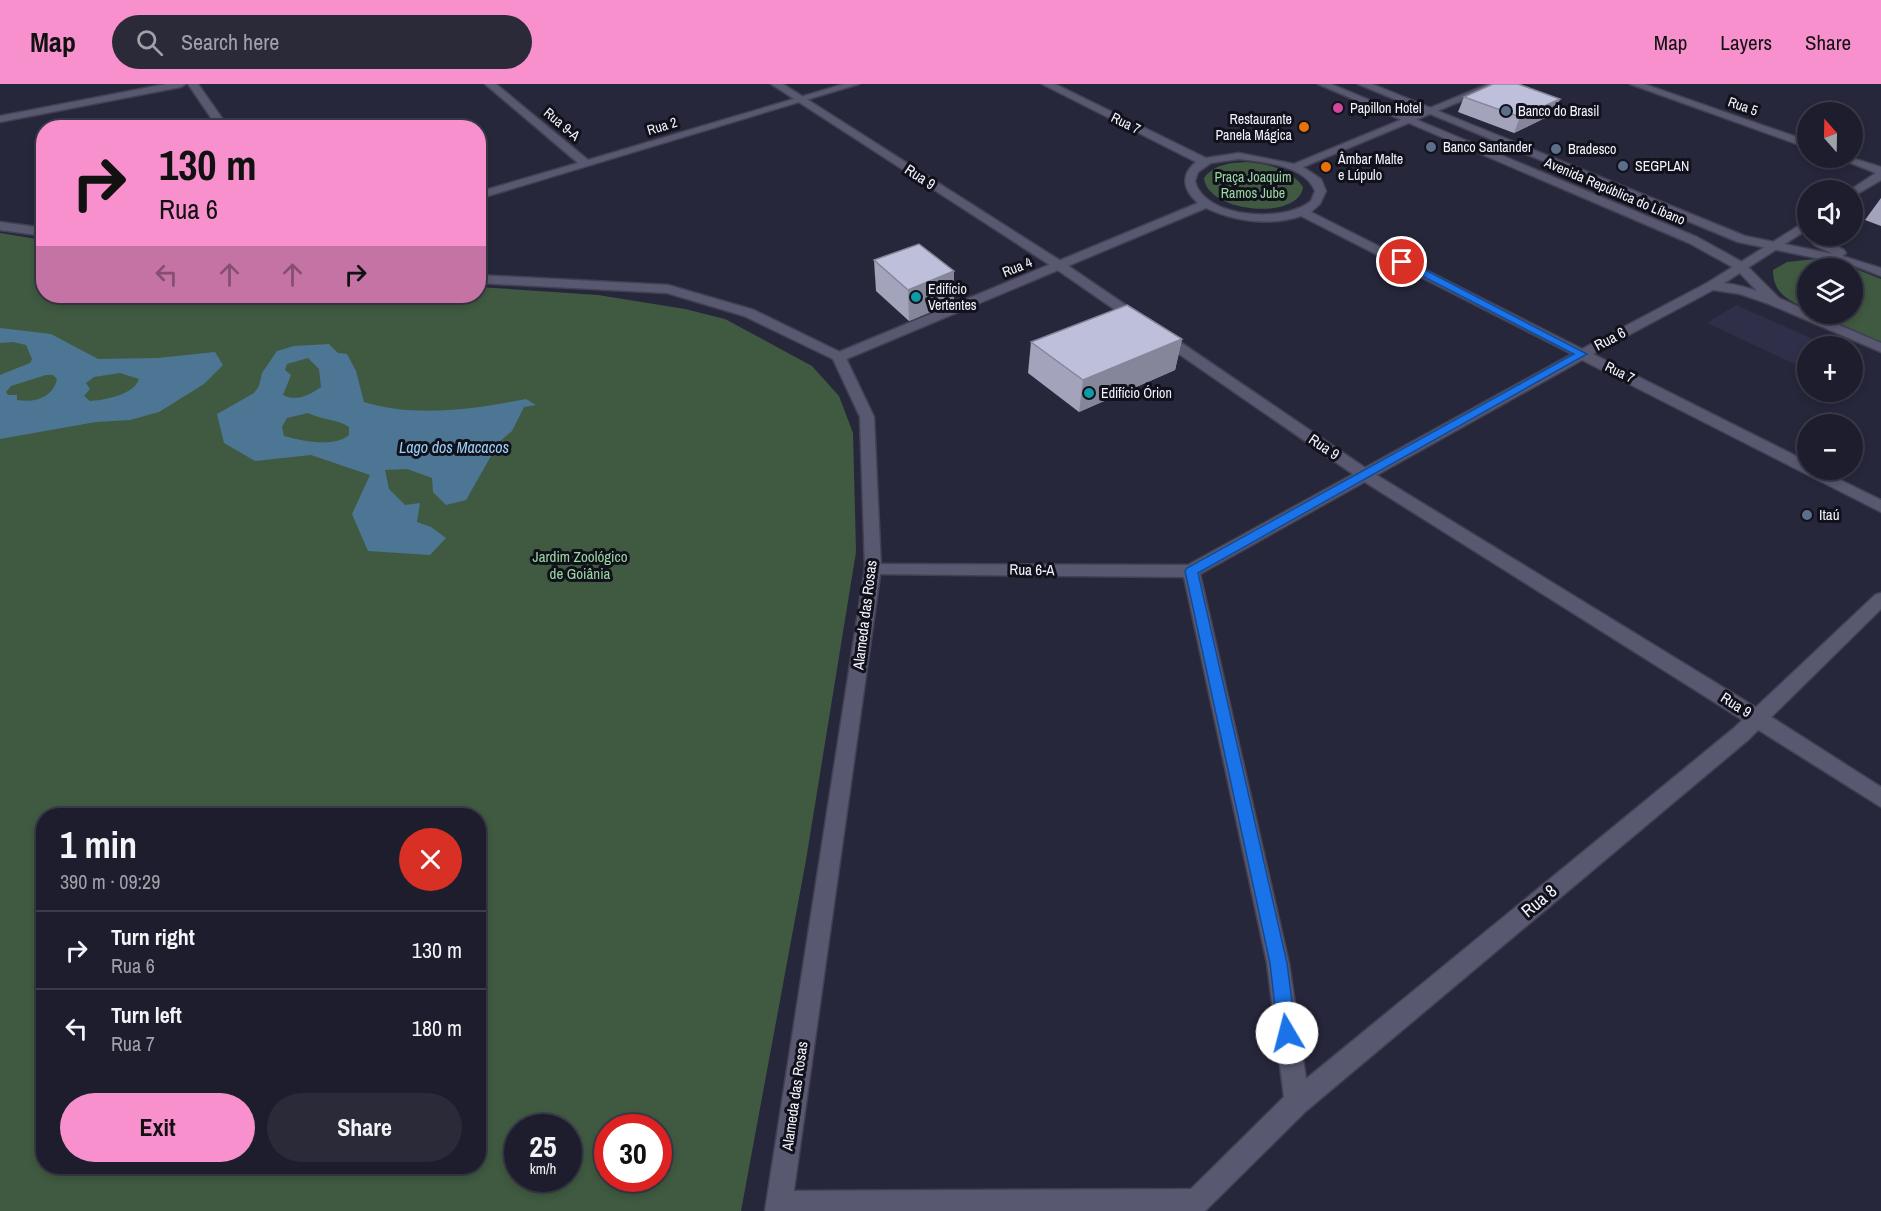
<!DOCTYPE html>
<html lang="en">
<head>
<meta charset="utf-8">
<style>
  body { margin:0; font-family:"Archivo Narrow",sans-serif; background:#2a2a39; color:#f1f3f6; height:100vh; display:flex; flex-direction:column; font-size:22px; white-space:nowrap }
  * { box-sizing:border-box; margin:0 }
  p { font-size:20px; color:#a0a2aa }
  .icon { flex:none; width:33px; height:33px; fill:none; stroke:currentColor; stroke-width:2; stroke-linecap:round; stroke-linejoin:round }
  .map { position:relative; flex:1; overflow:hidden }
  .side { position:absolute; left:36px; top:724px; width:450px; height:366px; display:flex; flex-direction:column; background:#1d1d2d; border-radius:24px; box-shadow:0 3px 9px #0003,0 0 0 2px #3b3b49 }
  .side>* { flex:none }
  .banner { position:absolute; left:36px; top:36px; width:450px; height:183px; border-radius:24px; box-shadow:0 3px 9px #0003,0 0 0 2px #3b3b49; background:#f790cd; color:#111; overflow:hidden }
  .needle { width:39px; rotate:340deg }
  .buttons { position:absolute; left:1797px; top:18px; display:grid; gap:12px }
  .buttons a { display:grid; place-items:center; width:66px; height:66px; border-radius:50%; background:#1d1d2d; box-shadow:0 3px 9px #0003,0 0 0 2px #3b3b49; font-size:30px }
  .speed { position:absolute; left:504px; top:1030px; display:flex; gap:12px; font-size:30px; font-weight:700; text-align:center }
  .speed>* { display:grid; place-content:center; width:78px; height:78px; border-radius:50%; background:#1d1d2d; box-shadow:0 3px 9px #0003,0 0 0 2px #3b3b49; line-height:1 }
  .speed small { font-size:15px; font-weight:400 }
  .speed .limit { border:9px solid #d22; background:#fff; color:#111 }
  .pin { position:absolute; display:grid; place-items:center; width:51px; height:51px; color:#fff; margin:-26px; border:3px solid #fff; border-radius:50%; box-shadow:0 2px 6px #0007 }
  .me { position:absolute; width:66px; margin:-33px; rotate:352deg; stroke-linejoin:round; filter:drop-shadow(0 0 4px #0008) }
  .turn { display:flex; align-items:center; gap:21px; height:126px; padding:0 24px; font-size:27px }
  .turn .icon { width:78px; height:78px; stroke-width:2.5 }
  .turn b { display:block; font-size:42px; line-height:51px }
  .lanes { display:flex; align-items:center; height:57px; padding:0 24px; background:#0003; justify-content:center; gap:30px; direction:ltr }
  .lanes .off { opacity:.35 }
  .round { display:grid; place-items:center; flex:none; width:63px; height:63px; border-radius:32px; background:#2a2a39 }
  .head { display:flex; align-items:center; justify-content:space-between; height:102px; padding:0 24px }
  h1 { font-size:36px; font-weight:700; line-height:45px }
  .button { display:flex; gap:12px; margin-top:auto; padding:12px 24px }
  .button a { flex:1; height:69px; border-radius:36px; background:#f790cd; color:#111; font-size:24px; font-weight:700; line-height:69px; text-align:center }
  .button a+a { background:#2a2a39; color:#f1f3f6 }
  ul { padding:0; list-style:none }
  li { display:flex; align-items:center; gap:18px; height:78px; padding:0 24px; border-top:2px solid #3b3b49 }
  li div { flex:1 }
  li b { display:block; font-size:22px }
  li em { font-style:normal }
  header { display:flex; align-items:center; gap:36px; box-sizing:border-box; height:84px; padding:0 30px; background:#f790cd; color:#111 }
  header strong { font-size:28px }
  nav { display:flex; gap:33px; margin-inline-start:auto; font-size:21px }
  .search { width:420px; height:54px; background:#2a2a39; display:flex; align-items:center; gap:15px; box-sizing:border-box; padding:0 21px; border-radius:33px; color:#a0a2aa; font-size:22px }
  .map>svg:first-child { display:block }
  .built { fill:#2f2f4a }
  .green { fill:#3f5a41; fill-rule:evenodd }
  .water { fill:#4c7694; fill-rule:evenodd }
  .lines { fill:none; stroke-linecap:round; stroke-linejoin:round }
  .street-casing { stroke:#424153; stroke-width:3 }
  .secondary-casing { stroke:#424153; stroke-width:3 }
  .street { fill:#585870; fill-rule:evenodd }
  .secondary { fill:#585870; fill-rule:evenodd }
  .wall { fill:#a3a4bc }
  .shaded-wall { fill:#858699 }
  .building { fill:#bebfdb; stroke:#858699; stroke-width:1.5 }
  .route { fill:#1a73e8; stroke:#114b97; stroke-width:1.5 }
  .hotel-dot { fill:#d1479c; stroke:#11111b; stroke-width:2 }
  .service-dot { fill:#5c6f8a; stroke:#11111b; stroke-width:2 }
  .food-dot { fill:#e8710a; stroke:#11111b; stroke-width:2 }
  .culture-dot { fill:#0f9aa8; stroke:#11111b; stroke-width:2 }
  .labels { text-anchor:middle; stroke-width:6; stroke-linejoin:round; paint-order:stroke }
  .far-street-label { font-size:14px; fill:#f3f3ff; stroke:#11111b }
  .far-poi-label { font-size:14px; fill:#f3f3ff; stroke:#11111b; text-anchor:start }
  .far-park-label { font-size:14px; fill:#9bd7a1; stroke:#11111b }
  .street-label { font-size:15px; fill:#f3f3ff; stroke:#11111b }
  .poi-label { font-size:15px; fill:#f3f3ff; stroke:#11111b; text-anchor:start }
  .park-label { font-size:15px; fill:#9bd7a1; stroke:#11111b }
  .water-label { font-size:16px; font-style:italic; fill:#9dd1f8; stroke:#11111b }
  .near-street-label { font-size:18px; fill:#f3f3ff; stroke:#11111b }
</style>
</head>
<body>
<header>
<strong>Map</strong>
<div class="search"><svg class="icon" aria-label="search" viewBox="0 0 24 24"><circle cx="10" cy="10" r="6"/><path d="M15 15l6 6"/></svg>Search here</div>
<nav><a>Map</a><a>Layers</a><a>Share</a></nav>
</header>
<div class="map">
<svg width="1881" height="1127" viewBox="0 0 1881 1127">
  <rect width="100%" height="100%" fill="#27273c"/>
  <!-- built -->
  <polygon class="built" points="1736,221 1829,262 1808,262 1807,286 1707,239"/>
  <!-- green -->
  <g class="green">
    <path d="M 1246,78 C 1268,80 1290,84 1303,103 C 1299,137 1207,129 1204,94 C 1214,80 1230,79 1246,78 Z"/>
    <path d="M 0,149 L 43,156 L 44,212 L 478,212 L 479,203 L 598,211 L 685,225 L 725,235 L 812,282 L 839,312 L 853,349 L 856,468 L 806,776 L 741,1127 L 0,1127 ZM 44,732 L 478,732 L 478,1083 L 44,1083 ZM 518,1044 L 568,1044 L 568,1095 L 518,1095 ZM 608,1044 L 658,1044 L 658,1095 L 608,1095 Z"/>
    <path d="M 1816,175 L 1838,178 L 1881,195 L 1881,258 L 1818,230 L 1852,230 L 1852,184 L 1808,184 L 1807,225 C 1788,216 1773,209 1773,186 L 1787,178 Z"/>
  </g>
  <!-- water -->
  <g class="water">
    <path d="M 0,244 L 51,250 L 98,275 L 157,274 L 215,268 L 223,281 L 204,300 L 159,328 L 130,336 L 96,338 L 0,355 L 0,291 L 30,279 L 32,275 L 26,261 L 13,258 L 0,259 ZM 120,289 L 139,295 C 134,311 104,316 90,317 L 84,312 L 90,305 L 86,299 L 94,293 ZM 46,291 L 53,291 L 57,295 C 53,314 34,319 17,316 L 17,311 L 8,311 L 6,308 L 11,302 Z"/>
    <path d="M 329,260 L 338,269 L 347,270 L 356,287 L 364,318 C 416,334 474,325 526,315 L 536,321 L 524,323 L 512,347 L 499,358 L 466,416 L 446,421 L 433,408 L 432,394 L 407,385 L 385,386 L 389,405 L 405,421 L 420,419 L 417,438 L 431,443 L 446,454 L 430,471 L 368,467 L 352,430 L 370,391 L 311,371 L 255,377 L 224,359 L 217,330 L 254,309 L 259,302 L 262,289 L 277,267 L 294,262 ZM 308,274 L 319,285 L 321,303 C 310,311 296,318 283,311 L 291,291 L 285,286 L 287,280 ZM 308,329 C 322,336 338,335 349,343 L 349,351 C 334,364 302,357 284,352 L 282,343 L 287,334 Z"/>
  </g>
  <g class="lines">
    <!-- street casing -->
    <g class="street-casing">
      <g id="street">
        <polygon points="188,0 198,0 229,44 218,44"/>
        <polygon points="485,0 496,0 588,76 844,0 859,0 478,115 478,108 578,79"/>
        <path d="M 1042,0 L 1055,0 L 1206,74 L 1239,69 L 1294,80 L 1488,0 L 1502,0 L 1303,83 L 1321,95 L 1326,107 L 1320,120 L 1311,128 L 1582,265 L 1707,199 L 1808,136 L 1808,145 L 1715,205 L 1593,270 L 1808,378 L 1808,386 L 1820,386 L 1881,416 L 1881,428 L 1582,276 L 1200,490 L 1289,879 L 1306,995 L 1734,644 L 1875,511 L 1881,509 L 1881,525 L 1748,656 L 1306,1027 L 1205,1127 L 769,1127 L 766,1120 L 770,1111 L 779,1107 L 1191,1105 L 1284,1013 L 1267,879 L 1184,493 L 873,490 L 867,488 L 865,484 L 867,480 L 1188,481 L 1572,270 L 1301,132 C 1271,142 1235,138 1206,124 L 844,276 L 834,276 L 832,273 L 834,270 L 1198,119 C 1183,106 1180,91 1196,78 ZM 1239,75 C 1263,78 1305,81 1315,107 L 1311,117 C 1286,139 1204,135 1195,97 L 1198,88 L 1211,79 Z"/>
        <polygon points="1630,0 1644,0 1808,57 1808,64"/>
        <polygon points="1838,74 1852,74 1881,83 1881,96 1852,113 1852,106 1850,106 1876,89"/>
      </g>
    </g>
    <!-- secondary casing -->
    <g class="secondary-casing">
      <g id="secondary">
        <polygon points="166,0 186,0 181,3 0,38 0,32"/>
        <polygon points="771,0 783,0 1064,179 1370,387 1765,629 1881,703 1881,723 1360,395 1056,185"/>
        <path d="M 1318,0 L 1331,0 L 1697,153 L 1744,179 L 1779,214 L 1808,227 L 1808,230 L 1813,230 L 1881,259 L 1881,268 L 1769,220 L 1740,210 L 1707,205 L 1705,202 C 1714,194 1746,203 1757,207 L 1736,185 L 1689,159 Z"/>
        <polygon points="1358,0 1372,0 1745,152 1833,170 1816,162 1806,152 1808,150 1819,152 1844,166 1846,169 1842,172 1881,184 1881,192 1855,182 1738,158"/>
        <polygon points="0,138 44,144 44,152 0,146"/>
        <polygon points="478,191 668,201 754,226 844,270 874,333 881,484 791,1127 765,1127 865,484 860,333 833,275 744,232 667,209 478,199"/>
      </g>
    </g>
    <!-- street -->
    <use href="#street" class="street"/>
    <!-- secondary -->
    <use href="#secondary" class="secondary"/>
  </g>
  <!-- wall -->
  <g class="wall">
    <polygon points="1464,13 1560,15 1553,30 1514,49 1458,28"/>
    <polygon points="1881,114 1881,142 1865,136"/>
    <polygon points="874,176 954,187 954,218 909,237 876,207"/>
    <polygon points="1182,255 1175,286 1079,328 1028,289 1031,258"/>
  </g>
  <!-- shaded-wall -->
  <g class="shaded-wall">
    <polygon points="1560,15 1553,30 1514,49 1520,33"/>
    <polygon points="954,187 954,218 909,237 908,206"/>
    <polygon points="1182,255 1175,286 1079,328 1083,296"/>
  </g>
  <!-- building -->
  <g class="building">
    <polygon points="1493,0 1518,0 1560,15 1520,33 1464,13"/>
    <polygon points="919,160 954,187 908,206 874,176"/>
    <polygon points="1127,221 1182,255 1083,296 1031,258"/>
  </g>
  <!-- route -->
  <polygon class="route" points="1399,176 1406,176 1587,270 1198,489 1287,879 1296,949 1294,955 1287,958 1281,955 1278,949 1270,879 1185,487 1187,484 1574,270 1399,180"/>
  <!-- markers -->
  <circle class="hotel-dot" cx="1338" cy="24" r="6"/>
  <g class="service-dot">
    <circle cx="1506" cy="27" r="6"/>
    <circle cx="1431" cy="63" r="6"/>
    <circle cx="1556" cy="65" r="6"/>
    <circle cx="1623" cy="82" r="6"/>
    <circle cx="1807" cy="431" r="6"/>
  </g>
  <g class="food-dot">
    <circle cx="1304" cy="43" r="6"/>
    <circle cx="1326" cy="83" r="6"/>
  </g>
  <g class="culture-dot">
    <circle cx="916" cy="213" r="6"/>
    <circle cx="1089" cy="309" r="6"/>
  </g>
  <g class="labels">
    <!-- far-street labels -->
    <g class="far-street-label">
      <text transform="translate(1743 22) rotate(19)" y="5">Rua 5</text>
      <text transform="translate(1126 39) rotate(26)" y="5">Rua 7</text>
      <text transform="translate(562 40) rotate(40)" y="5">Rua 9-A</text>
      <text transform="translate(662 42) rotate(-17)" y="5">Rua 2</text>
      <text transform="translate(1615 107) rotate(23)" y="5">Avenida República do Líbano</text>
      <text transform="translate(1017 183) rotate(-22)" y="5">Rua 4</text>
      <text transform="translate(1620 288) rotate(26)" y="5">Rua 7</text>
    </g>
    <!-- far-poi labels -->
    <g class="far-poi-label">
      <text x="1350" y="29">Papillon Hotel</text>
      <text x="1518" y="32">Banco do Brasil</text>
      <text x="1292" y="40" text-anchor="end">Restaurante<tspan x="1292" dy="16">Panela Mágica</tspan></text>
      <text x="1443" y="68">Banco Santander</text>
      <text x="1568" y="70">Bradesco</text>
      <text x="1338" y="80">Âmbar Malte<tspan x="1338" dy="16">e Lúpulo</tspan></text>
      <text x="1635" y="87">SEGPLAN</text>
      <text x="928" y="210">Edifício<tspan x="928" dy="16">Vertentes</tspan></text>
      <text x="1101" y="314">Edifício Órion</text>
    </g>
    <!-- far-park labels -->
    <g class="far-park-label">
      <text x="1253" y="98">Praça Joaquim<tspan x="1253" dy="16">Ramos Jube</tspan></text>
    </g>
    <!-- street labels -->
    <g class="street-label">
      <text transform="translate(920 93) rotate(33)" y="5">Rua 9</text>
      <text transform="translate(1610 255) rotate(-28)" y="5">Rua 6</text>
      <text transform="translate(1324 363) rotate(34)" y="5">Rua 9</text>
      <text transform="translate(1032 486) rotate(1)" y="5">Rua 6-A</text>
      <text transform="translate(865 531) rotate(-83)" y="5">Alameda das Rosas</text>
      <text transform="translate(1736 621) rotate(32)" y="5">Rua 9</text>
      <text transform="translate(795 1012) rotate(-82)" y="5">Alameda das Rosas</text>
    </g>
    <!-- poi labels -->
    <g class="poi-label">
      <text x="1819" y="436">Itaú</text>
    </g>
    <!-- park labels -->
    <g class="park-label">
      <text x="580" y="478">Jardim Zoológico<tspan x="580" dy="17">de Goiânia</tspan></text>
    </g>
    <!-- water labels -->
    <g class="water-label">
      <text x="454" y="369">Lago dos Macacos</text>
    </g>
    <!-- near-street labels -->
    <g class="near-street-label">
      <text transform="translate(1539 817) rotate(-40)" y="6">Rua 8</text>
    </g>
  </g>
</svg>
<div class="buttons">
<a><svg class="needle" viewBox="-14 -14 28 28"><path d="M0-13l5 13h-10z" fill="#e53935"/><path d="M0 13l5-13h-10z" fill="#a0a2aa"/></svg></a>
<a><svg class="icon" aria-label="sound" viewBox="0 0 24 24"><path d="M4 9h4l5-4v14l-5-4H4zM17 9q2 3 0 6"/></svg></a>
<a><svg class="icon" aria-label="layers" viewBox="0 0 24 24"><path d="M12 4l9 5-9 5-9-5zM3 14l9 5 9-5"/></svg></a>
<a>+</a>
<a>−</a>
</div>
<div class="speed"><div>25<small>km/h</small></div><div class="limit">30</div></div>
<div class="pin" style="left:1402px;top:178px;background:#d93025"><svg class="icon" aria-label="arrive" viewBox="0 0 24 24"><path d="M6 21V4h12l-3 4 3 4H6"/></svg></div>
<svg class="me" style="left:1287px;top:949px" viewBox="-20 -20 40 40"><circle r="19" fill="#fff"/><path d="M0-13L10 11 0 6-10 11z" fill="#1a73e8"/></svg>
<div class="banner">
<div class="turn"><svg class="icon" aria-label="right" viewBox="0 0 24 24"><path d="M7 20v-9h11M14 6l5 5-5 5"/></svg><div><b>130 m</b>Rua 6</div></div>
<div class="lanes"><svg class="icon off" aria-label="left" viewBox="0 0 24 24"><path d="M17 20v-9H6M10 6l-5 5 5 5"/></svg><svg class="icon off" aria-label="ahead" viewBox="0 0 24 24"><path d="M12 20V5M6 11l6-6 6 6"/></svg><svg class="icon off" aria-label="ahead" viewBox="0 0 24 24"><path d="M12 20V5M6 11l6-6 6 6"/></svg><svg class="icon" aria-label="right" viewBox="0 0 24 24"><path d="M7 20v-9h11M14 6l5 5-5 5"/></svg></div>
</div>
<section class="side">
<div class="head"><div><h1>1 min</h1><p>390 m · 09:29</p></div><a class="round" style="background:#d93025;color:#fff"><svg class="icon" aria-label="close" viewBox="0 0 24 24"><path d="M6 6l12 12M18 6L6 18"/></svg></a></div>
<ul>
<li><svg class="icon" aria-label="right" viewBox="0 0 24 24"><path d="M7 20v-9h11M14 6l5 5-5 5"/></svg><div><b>Turn right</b><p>Rua 6</p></div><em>130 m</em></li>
<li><svg class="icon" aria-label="left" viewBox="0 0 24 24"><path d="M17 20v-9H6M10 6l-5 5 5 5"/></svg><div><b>Turn left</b><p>Rua 7</p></div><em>180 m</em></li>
</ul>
<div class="button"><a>Exit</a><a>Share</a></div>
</section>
</div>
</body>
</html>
